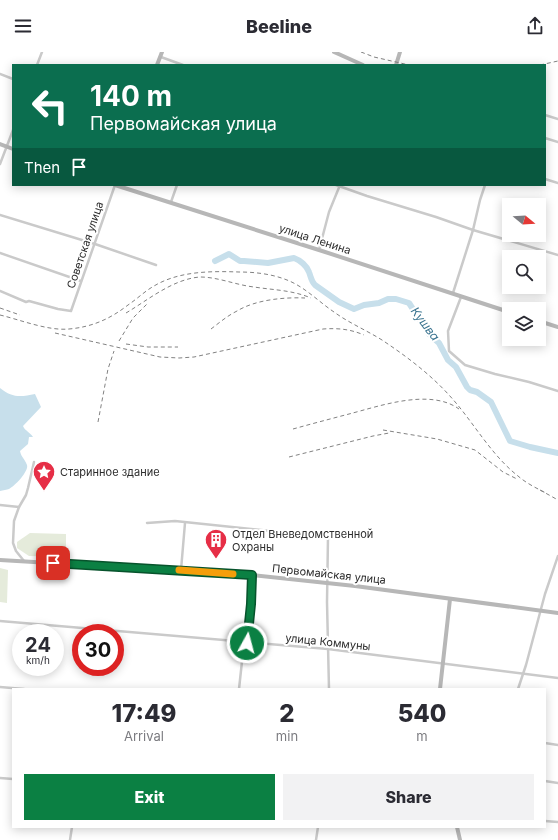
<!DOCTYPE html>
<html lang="en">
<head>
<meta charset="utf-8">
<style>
  body { margin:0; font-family:Inter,sans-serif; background:#f2f2f3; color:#2b2b33; height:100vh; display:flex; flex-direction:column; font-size:15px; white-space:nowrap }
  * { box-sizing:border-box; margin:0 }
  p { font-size:13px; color:#7c7c81 }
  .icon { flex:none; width:22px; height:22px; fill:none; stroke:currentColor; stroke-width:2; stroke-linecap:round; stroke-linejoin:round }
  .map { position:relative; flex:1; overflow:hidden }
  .side { position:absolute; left:12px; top:636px; width:534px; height:140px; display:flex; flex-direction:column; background:#fff; border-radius:0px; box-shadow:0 2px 10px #0003 }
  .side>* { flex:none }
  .top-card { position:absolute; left:12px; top:12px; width:534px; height:122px; border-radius:0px; box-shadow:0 2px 10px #0003; background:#0b6e4f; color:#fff; overflow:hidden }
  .needle { width:26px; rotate:108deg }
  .buttons { position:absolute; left:502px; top:146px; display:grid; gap:8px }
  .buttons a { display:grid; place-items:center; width:44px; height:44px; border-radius:0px; background:#fff; box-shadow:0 2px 10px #0003; font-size:20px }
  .speed { position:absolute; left:12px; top:572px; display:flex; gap:8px; font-size:20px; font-weight:700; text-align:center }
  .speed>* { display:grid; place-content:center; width:52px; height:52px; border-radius:50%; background:#fff; box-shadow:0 2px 10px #0003; line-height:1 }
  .speed small { font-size:10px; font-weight:400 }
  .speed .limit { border:6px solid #d22; background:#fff; color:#111 }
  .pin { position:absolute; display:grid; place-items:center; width:34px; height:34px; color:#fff; margin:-17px; border-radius:8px; box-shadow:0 2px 6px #0006 }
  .me { position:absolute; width:44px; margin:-22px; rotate:7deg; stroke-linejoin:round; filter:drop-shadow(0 0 3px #0008) }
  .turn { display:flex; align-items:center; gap:14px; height:84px; padding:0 12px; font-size:18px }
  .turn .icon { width:52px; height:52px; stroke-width:2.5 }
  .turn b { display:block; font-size:28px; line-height:34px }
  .then { display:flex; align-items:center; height:38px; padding:0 12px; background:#0003; gap:8px; font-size:15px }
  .eta { display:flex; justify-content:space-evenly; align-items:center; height:68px; text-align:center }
  .eta b { font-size:24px; font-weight:800; line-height:28px }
  .action { display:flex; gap:8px; margin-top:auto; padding:8px 12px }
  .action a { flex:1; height:46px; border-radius:0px; background:#0b8043; color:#fff; font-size:16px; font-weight:800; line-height:46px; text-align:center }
  .action a+a { background:#f2f2f3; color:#2b2b33 }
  header { display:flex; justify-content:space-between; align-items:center; height:52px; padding:0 12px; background:#fff; font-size:18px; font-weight:800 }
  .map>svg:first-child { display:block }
  .green { fill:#e5ebdb }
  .water { fill:#c7dfeb }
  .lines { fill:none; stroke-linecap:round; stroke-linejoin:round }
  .river { stroke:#c7dfeb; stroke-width:6 }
  .street { stroke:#cacaca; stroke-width:2.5 }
  .secondary { stroke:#b7b7b7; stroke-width:4 }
  .rail { stroke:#828282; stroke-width:1; stroke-dasharray:4 3; stroke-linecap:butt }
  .route-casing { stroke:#07532c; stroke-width:10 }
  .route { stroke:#0b8043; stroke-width:7 }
  .slow { stroke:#f59e0b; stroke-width:7 }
  .labels { text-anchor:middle; stroke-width:4; stroke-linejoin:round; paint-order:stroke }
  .street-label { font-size:11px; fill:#2d2d2d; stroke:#fff }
  .poi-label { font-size:11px; fill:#2d2d2d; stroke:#fff; text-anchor:start }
  .water-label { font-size:12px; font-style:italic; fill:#3b7490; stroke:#fff }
</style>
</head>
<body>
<header><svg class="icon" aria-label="menu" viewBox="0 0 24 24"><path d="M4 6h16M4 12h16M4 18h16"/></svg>Beeline<svg class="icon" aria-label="share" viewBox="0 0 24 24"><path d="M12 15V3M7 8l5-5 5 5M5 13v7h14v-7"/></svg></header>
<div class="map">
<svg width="558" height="788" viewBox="0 0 558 788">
  <rect width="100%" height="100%" fill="#fff"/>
  <!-- green -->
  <g class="green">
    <polygon points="30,481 66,482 66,505 29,504 17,496 17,490"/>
    <polygon points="0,516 8,518 7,551 0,550"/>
  </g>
  <!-- water -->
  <path class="water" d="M 0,336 C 12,346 21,345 35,342 L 41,355 L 23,374 C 25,379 30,380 33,385 L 29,385 L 28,392 L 20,399 C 21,405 25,407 27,413 C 29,419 15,434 9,437 C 7,438 3,438 0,439 Z"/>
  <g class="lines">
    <!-- river -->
    <path class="river" d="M 215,209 L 229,202 L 240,209 L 244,209 L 268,211 L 294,206 C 300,208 307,214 309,220 C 311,225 311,229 315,233 L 339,250 L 354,257 L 364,253 L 379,251 L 388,247 L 396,247 L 409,251 L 429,282 L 439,291 L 448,308 L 456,315 L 467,335 L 470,338 L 477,340 L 491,350 L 510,389 L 530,395 L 558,401"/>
    <!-- street -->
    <g class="street">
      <polyline points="161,5 183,13"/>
      <polyline points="37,13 42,0"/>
      <polyline points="0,22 13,27"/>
      <polyline points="545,63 558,67"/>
      <polyline points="545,86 558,90"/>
      <polyline points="0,112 13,78"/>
      <polyline points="545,127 558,131"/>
      <polyline points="336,133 367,144 436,165 473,178 558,203"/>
      <polyline points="171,150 177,133"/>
      <polyline points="0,163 95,192 156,213"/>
      <polyline points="319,198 329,160 340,133"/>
      <polyline points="0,201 81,229"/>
      <polyline points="0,239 26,250 29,249 58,257 71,259 115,133"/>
      <polyline points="453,241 473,178 480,148 485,133"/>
      <polyline points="461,245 448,279 449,299 465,313 495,322 529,330 558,339"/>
      <polyline points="0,453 19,455"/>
      <polyline points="147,471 175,469 336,486"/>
      <polyline points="328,485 327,550 329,637"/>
      <polyline points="24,509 16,499 13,491 14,469 19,455 26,443 28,436 34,410"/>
      <polyline points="181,518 185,471"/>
      <polyline points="0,569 328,597 558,626"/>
      <polyline points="247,591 251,552 252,523"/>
      <polyline points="0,635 24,637"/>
      <polyline points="239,637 244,591"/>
      <polyline points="518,637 526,613 545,542 558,504"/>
      <polyline points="545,691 558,693"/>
      <polyline points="0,726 13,727"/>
      <polyline points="545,729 558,731"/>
      <polyline points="545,769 558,770"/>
      <polyline points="70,788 72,775"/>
      <polyline points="316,788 318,775"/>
    </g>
    <!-- secondary -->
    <g class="secondary">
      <polyline points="334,0 363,13"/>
      <polyline points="157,13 162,0"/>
      <polyline points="396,13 400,0"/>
      <polyline points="0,92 13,97"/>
      <polyline points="115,133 319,198 509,260"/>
      <polyline points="539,269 558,275"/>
      <polyline points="0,508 252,523 355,534 558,561"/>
      <polyline points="440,637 450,547"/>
      <polyline points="457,775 460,788"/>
    </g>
    <!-- rail -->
    <g class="rail">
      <polyline points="361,0 374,5 409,13"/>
      <polyline points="540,13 558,9"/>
      <polyline points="0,256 20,263"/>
      <path d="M 126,261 C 148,248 173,227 200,225 C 218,225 236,233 254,235 C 273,238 292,238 311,246"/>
      <path d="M 0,263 C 21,268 48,279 69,277 C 92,275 110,267 128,253 C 137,247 145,239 154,234 C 179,219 211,219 239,220 C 255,220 272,222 287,228 C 305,235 319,250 334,260 C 349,271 366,278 382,288 C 406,304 430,322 449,343 C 473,369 490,402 518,424 C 526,431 536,436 546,441"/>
      <path d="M 211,277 C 219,271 227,264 237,259 C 255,248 283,245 305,246"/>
      <path d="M 55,281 L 160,305 L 179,306 L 194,305 L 323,277 C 338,276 350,277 364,283"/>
      <polyline points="119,289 133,266 147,252"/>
      <polyline points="126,292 148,295 178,295"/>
      <polyline points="98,370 108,317 114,299"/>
      <path d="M 293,377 C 311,372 330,367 349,362 C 380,354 430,336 459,357"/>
      <polyline points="383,378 437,387 475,398 503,420 517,427"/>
      <polyline points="289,405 373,384 389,381"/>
      <polyline points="540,438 558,448"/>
    </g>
  </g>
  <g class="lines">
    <!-- route casing -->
    <g class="route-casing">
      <polyline id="route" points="53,511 252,523 251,552 247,591"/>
    </g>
    <!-- route -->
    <use href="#route" class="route"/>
    <!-- slow -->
    <polyline class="slow" points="179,518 233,522"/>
  </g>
  <!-- icons -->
  <defs>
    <g id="sight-pin" transform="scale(1.15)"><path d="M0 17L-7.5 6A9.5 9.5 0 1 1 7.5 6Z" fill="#e62e46" stroke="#fff"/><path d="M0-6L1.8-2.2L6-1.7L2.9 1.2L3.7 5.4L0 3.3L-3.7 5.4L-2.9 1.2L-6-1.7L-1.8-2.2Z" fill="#fff"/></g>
    <g id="building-pin" transform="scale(1.15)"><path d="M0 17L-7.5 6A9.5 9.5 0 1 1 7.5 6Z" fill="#e62e46" stroke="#fff"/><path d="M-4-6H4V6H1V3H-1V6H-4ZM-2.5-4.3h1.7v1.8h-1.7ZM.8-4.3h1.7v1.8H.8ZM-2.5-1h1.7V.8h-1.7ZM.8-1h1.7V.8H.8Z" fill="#fff"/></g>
  </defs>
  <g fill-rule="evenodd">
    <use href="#sight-pin" x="44" y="420"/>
    <use href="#building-pin" x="216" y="488"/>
  </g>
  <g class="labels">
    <!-- street labels -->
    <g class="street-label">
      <text transform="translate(315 187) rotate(18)" y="4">улица Ленина</text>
      <text transform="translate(85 193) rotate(-71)" y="4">Советская улица</text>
      <text transform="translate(329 522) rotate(6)" y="4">Первомайская улица</text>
      <text transform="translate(328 590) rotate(6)" y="4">улица Коммуны</text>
    </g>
    <!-- poi labels -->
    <g class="poi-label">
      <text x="60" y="424">Старинное здание</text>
      <text x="232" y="486">Отдел Вневедомственной<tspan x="232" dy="13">Охраны</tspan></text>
    </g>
    <!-- water labels -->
    <g class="water-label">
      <text transform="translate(425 272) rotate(53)" y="4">Кушва</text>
    </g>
  </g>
</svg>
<div class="buttons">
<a><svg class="needle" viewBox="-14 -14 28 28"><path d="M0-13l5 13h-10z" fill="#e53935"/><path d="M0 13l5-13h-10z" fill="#7c7c81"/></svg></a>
<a><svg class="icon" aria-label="search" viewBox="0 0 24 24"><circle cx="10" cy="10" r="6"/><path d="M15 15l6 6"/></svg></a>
<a><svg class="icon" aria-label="layers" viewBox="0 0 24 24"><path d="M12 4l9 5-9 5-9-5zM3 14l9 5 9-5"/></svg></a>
</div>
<div class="speed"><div>24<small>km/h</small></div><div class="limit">30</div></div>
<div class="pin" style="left:53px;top:511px;background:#d93025"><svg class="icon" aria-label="arrive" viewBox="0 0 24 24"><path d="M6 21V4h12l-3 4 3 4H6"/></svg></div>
<svg class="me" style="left:247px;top:591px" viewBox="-20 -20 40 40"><circle r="17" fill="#0b8043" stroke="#fff" stroke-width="3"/><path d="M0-11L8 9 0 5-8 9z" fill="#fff"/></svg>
<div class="top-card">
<div class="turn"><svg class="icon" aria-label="left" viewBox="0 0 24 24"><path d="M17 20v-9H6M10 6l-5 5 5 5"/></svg><div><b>140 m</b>Первомайская улица</div></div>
<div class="then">Then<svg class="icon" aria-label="arrive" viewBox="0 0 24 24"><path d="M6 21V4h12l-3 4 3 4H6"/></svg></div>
</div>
<section class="side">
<div class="eta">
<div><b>17:49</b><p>Arrival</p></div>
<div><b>2</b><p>min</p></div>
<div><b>540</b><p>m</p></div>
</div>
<div class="action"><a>Exit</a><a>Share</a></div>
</section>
</div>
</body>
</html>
